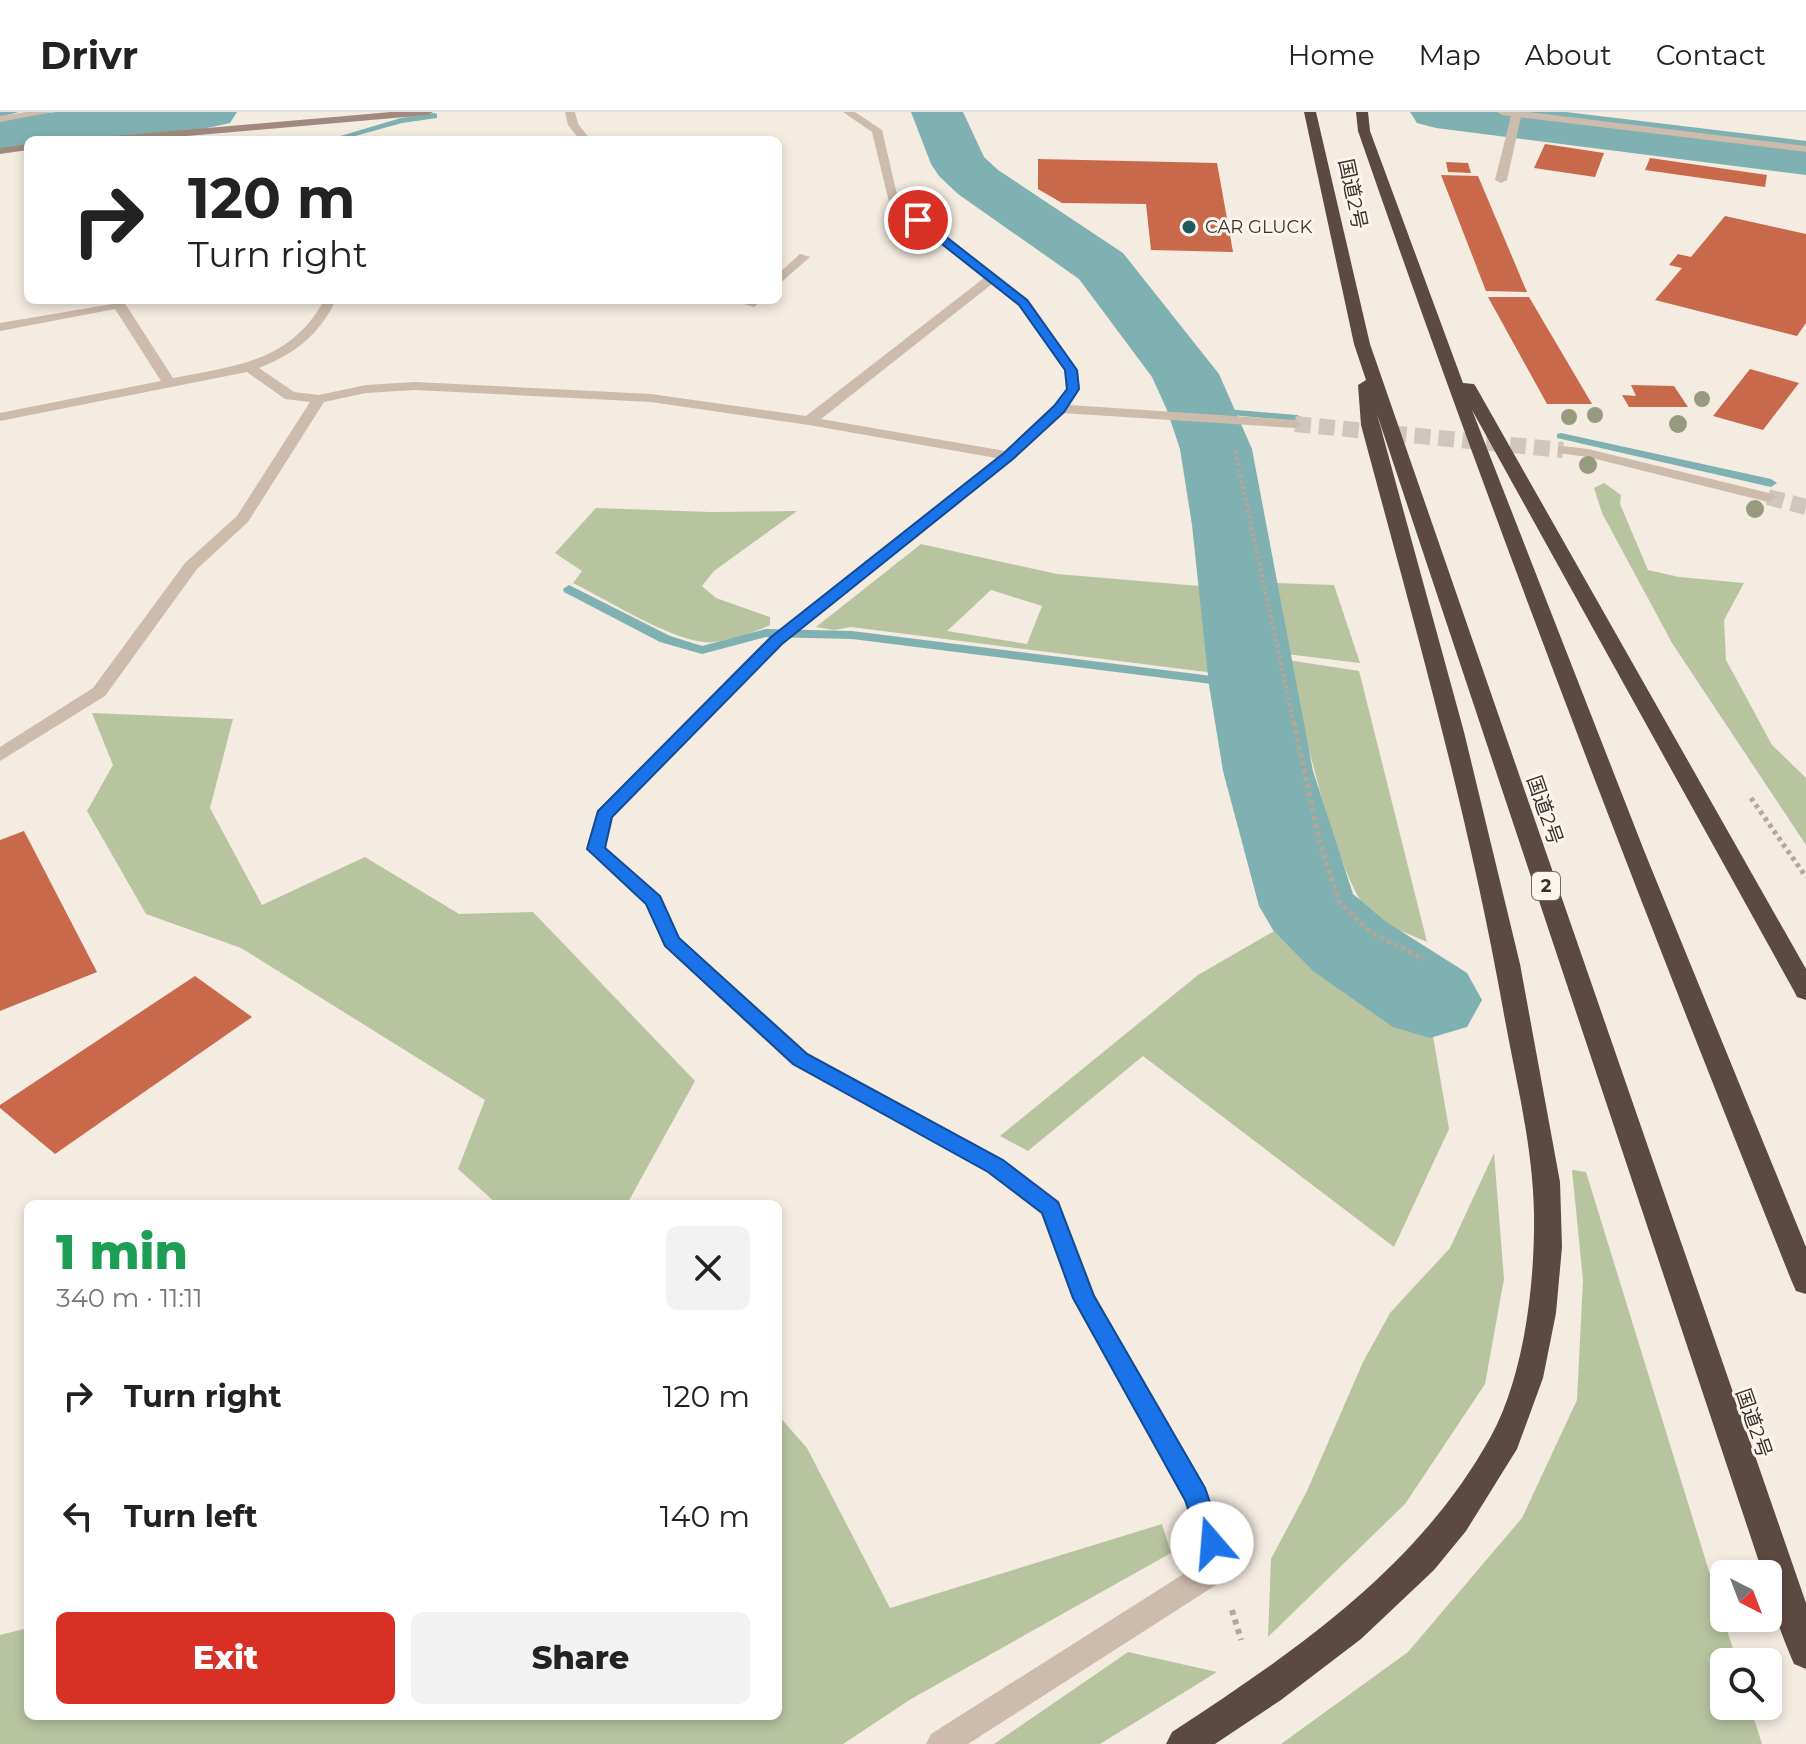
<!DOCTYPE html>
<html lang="en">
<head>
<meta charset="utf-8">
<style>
  body { margin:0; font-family:Montserrat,"Noto Sans JP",sans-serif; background:#f2f2f2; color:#222; height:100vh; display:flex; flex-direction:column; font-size:30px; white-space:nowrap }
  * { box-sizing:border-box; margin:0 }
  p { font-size:26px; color:#767676 }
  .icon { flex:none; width:44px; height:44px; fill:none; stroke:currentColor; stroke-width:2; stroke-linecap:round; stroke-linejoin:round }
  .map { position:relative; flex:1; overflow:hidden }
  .drawer { position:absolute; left:24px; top:1088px; width:758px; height:520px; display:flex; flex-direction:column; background:#fff; border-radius:12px; box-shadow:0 4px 12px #0003 }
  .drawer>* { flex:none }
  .hud { position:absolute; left:24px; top:24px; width:758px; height:168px; border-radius:12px; box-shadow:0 4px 12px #0003; background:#fff; color:#222; overflow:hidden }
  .needle { width:52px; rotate:138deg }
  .controls { position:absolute; left:1710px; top:1448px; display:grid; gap:16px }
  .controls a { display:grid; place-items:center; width:72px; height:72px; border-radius:12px; background:#fff; box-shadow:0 4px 12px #0003; font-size:40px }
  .pin { position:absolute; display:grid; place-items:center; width:68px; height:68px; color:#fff; margin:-34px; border:4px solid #fff; border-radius:50%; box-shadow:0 2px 8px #0007 }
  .me { position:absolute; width:88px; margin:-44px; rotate:342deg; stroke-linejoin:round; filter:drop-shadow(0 0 6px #0008) }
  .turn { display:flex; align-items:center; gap:28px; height:168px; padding:0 32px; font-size:36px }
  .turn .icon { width:104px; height:104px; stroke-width:2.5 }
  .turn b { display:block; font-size:56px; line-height:68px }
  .round { display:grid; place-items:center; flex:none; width:84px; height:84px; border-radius:12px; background:#f2f2f2 }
  .summary { display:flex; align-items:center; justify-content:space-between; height:136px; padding:0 32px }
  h1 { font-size:48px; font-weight:800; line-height:60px; color:#1e9e55 }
  .action { display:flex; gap:16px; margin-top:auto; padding:16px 32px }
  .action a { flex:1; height:92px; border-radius:12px; background:#d93025; color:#fff; font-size:32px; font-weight:800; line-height:92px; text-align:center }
  .action a+a { background:#f2f2f2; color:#222 }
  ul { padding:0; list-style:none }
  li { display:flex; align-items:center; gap:24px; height:120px; padding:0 32px }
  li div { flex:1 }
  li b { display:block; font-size:30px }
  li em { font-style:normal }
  header { display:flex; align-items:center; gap:48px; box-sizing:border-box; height:112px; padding:0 40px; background:#fff; border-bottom:2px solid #e0e0e0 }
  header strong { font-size:38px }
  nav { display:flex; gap:44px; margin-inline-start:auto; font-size:28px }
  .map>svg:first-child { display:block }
  .green { fill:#b8c4a0; fill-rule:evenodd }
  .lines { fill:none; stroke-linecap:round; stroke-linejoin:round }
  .stream { fill:#7fb0b2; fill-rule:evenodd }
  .river { fill:#7fb0b2; fill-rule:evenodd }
  .building { fill:#c8694b }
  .street-tunnel { stroke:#cfc6bd; stroke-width:16; stroke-dasharray:16 8; stroke-linecap:butt }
  .path-far2 { stroke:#b9a596; stroke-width:4; stroke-dasharray:3 3; stroke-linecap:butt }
  .path-far1 { stroke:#b9a596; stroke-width:5; stroke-dasharray:4 4; stroke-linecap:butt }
  .path { stroke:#b9a596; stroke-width:6; stroke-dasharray:5 5; stroke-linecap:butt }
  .lane { fill:#cdbbac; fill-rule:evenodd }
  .street { fill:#cdbbac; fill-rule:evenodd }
  .secondary { fill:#a18a7d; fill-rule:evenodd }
  .highway { fill:#5c4a42; fill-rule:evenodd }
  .tree { fill:#969b7f }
  .route { fill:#1a73e8; stroke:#114b97; stroke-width:2 }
  .poi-dot { fill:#1f5a5e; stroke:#fbf5ee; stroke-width:3 }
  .labels { text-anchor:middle; stroke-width:6; stroke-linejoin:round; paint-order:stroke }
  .far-poi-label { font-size:18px; fill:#3b302b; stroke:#fbf5ee; text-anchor:start }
  .shield { fill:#fbf5ee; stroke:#756b66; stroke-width:2 }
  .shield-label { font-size:18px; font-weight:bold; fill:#3b302b }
  .street-label { font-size:20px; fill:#3b302b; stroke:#fbf5ee }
</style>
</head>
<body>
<header>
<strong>Drivr</strong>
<nav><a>Home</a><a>Map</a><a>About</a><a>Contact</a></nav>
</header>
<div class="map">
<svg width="1806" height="1632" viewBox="0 0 1806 1632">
  <rect width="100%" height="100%" fill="#f4ebe1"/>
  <!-- green -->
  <g class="green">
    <polygon points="1604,371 1621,383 1620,392 1648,458 1679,465 1744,471 1724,508 1726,548 1772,633 1806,666 1806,733 1672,531 1602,401 1594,376"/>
    <path d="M 596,396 L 710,400 L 797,399 L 714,459 L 702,474 L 716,486 L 770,505 L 770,513 C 756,520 719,532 704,530 C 669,527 606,487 573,471 L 582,459 L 555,441 Z"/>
    <path d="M 921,432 L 1057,462 L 1223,476 L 1238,564 L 851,515 L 834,518 L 816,515 ZM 991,478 L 1042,494 L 1027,532 L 947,519 Z"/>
    <polygon points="1274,471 1334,473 1360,551 1286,542"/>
    <path d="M 1288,548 L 1359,559 L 1427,830 C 1410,822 1386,815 1372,803 C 1337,773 1300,600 1288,548 Z"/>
    <polygon points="92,601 233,607 210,696 262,793 365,745 459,802 533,800 695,969 627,1092 497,1092 458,1057 485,988 241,836 146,802 87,699 113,653"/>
    <polygon points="1283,814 1299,827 1311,821 1430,907 1449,1017 1394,1135 1143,944 1028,1039 1000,1024 1198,863"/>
    <polygon points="1494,1041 1504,1167 1485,1272 1405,1392 1268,1525 1271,1447 1307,1379 1363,1250 1390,1201 1450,1136"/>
    <polygon points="1572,1058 1586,1060 1737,1550 1724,1550 1724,1594 1750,1594 1762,1632 1281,1632 1408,1540 1522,1406 1577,1288 1583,1168"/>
    <polygon points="778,1303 807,1336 890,1496 1162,1412 1171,1441 911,1587 843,1632 0,1632 0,1523 28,1516 28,1604 778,1604"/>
    <polygon points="1128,1540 1217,1560 1100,1632 994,1632"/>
  </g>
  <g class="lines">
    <!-- stream -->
    <g class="stream">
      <polygon points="0,0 19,0 0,5"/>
      <polygon points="434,1 437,2 437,6 402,11 341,28 327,28 401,6"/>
      <polygon points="1202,295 1297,303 1303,306 1297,309 1198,300 1198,296"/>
      <polygon points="1561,321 1771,367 1777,371 1771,375 1557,326 1557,322"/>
      <polygon points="569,473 670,524 702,534 766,517 852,519 1252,569 1259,573 1252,577 852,527 766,525 702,542 660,530 564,480 563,477"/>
    </g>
    <!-- river -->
    <g class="river">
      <path d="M 56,0 L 237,0 L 230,11 C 165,27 94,28 28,28 L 28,35 L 0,38 L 0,6 Z"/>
      <polygon points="911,0 963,0 984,45 998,58 1123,141 1219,262 1252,337 1313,659 1353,782 1385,809 1467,861 1482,888 1467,915 1430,926 1393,915 1313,859 1273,818 1259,794 1223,659 1209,573 1192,413 1180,337 1167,298 1152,265 1079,167 958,82 939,64 931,52"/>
      <polygon points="1410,0 1566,0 1806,29 1806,63 1436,16 1417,11"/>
    </g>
  </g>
  <!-- building -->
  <g class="building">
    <polygon points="1545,32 1604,41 1595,65 1534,56"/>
    <polygon points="1650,46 1767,63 1765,75 1645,58"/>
    <polygon points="1038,47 1217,51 1233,140 1151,138 1146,92 1062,91 1038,77"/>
    <polygon points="1446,50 1468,51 1471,61 1448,60"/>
    <polygon points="1441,63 1478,64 1527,180 1486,179"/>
    <polygon points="1725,104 1806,122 1806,211 1797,224 1655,188 1682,156 1669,153 1678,142 1691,145"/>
    <polygon points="1488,185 1529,185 1592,292 1547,292"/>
    <polygon points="1750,257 1799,271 1763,318 1713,304"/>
    <polygon points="1631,273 1674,274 1688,295 1629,295 1622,283 1636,284"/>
    <polygon points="24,719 97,860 0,899 0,728"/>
    <polygon points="195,864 252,905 55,1042 0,996 0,993"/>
  </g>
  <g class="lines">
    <!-- street-tunnel -->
    <g class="street-tunnel">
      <polyline points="1295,312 1563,338"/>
      <polyline points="1768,385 1806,395"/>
    </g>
    <!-- path-far2 -->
    <polyline class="path-far2" points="1235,339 1294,612"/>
    <!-- path-far1 -->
    <g class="path-far1">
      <polyline points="1294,610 1320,732 1340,791 1370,820 1424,847"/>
      <polyline points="1751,686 1806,765"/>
    </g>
    <!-- path -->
    <polyline class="path" points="1232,1498 1241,1528"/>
    <!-- lane -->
    <polygon class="lane" points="1512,0 1522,0 1507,68 1501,71 1495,68"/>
    <!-- street -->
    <g class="street">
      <polygon points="26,0 53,0 0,10 0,4"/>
      <polygon points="565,0 575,0 578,12 591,28 580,28 568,13"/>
      <path d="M 843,0 L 855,0 L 882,18 L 898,87 L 1028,187 L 1078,258 L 1080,277 L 1069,293 L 1295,308 L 1302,312 L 1295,316 L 1062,301 L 1013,347 L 783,532 L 613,705 L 606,735 L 661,784 L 679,825 L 808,941 L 1004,1048 L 1059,1089 L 1095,1183 L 1205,1375 L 1234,1455 L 1230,1464 L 968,1632 L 926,1632 L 931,1622 L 1204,1449 L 1184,1388 L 1072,1186 L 1041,1102 L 988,1060 L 792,953 L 664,834 L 646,792 L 586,737 L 597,699 L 771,524 L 996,346 L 809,313 L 651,290 L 415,278 L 366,281 L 324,290 L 248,410 L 197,457 L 105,584 L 0,649 L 0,635 L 93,576 L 185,451 L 237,404 L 310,290 L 285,287 L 247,260 L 0,309 L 0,301 L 161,269 L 115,197 L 0,219 L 0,211 L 124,190 L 173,266 C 235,254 291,250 324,188 L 336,188 C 318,224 296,241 259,256 L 294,280 L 319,283 L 366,273 L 415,270 L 651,282 L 806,304 L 984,166 L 889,90 L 872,20 ZM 992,172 L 1018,193 L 1064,258 L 1066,277 L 1054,294 L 1005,339 L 821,307 Z"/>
      <polygon points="1497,0 1528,0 1806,34 1806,40 1502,3"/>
      <polygon points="800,142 810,145 778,173 778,162"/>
      <polygon points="731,188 763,188 754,195"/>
      <polygon points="1563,334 1588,337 1773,382 1776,385 1768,390 1588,345 1558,341 1558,335"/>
    </g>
    <!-- secondary -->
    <g class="secondary">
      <polygon points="391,0 433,0 428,3 141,28 98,28 103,25"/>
      <polygon points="28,32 28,38 0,42 0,36"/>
    </g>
    <!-- highway -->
    <g class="highway">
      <path d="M 1304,0 L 1316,0 L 1370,232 L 1806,1491 L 1806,1557 L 1794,1552 C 1783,1525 1768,1492 1768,1462 L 1763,1462 L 1377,302 L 1464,620 L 1520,852 L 1560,1070 L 1562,1135 L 1556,1201 L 1543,1266 L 1517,1337 L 1466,1419 L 1434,1458 L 1361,1527 L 1281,1588 L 1215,1632 L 1166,1632 L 1172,1620 C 1294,1540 1417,1457 1490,1326 C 1524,1265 1535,1172 1534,1102 C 1533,1033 1515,965 1503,897 C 1468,700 1413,507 1361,313 L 1358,273 L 1366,268 L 1354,232 Z"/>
      <path d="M 1356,0 L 1368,0 L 1370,19 L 1463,271 L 1474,272 L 1476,275 L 1806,857 L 1806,888 L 1797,885 L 1794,879 L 1472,298 L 1645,741 L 1806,1135 L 1806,1182 L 1796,1179 L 1792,1170 C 1639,789 1492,407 1358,19 Z"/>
    </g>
  </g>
  <!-- trees -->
  <g class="tree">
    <circle cx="1702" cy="287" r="8"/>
    <circle cx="1595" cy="303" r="8"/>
    <circle cx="1569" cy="305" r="8"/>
    <circle cx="1678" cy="312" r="9"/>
    <circle cx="1588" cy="353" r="9"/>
    <circle cx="1755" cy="397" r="9"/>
  </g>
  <!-- route -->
  <polygon class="route" points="914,106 922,106 1027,188 1077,258 1079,277 1064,300 1013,347 782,532 612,705 605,736 660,784 679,826 807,942 1003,1048 1058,1090 1094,1184 1205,1376 1224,1431 1221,1439 1212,1443 1203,1439 1185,1388 1073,1186 1042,1101 988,1060 793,952 665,834 646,792 587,737 598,699 771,525 1004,341 1054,294 1067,277 1065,258 1019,193 914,110"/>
  <!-- markers -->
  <circle class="poi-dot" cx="1189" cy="115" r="8"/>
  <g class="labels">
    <!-- far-poi labels -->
    <g class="far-poi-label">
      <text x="1205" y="121">CAR GLUCK</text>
    </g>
    <!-- shield labels -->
    <rect class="shield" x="1532" y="760" width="28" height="28" rx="6"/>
    <g class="shield-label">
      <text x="1546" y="780">2</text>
    </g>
    <!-- street labels -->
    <g class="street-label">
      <text transform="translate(1353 82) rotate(78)" y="7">国道2号</text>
      <text transform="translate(1545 698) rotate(71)" y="7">国道2号</text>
      <text transform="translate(1754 1311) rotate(71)" y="7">国道2号</text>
    </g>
  </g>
</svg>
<div class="controls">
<a><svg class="needle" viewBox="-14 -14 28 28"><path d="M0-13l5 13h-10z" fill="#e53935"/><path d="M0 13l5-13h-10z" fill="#767676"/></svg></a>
<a><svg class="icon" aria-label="search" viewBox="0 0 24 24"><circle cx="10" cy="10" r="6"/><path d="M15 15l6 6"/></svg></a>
</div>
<div class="pin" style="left:918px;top:108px;background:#d93025"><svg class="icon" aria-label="arrive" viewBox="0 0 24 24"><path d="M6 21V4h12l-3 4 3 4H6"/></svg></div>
<svg class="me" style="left:1212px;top:1431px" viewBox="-20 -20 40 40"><circle r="19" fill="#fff"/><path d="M0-13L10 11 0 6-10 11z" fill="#1a73e8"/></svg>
<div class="hud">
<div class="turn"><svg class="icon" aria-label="right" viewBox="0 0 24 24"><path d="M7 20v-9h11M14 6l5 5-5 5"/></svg><div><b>120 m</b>Turn right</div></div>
</div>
<section class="drawer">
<div class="summary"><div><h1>1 min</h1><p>340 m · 11:11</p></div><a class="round"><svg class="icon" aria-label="close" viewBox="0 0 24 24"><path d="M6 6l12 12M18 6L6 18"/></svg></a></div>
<ul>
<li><svg class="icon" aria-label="right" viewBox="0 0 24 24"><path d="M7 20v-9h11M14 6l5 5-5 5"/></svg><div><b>Turn right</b></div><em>120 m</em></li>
<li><svg class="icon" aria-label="left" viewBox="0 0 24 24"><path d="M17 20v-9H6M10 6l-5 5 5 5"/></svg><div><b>Turn left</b></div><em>140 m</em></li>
</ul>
<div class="action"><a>Exit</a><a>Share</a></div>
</section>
</div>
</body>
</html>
